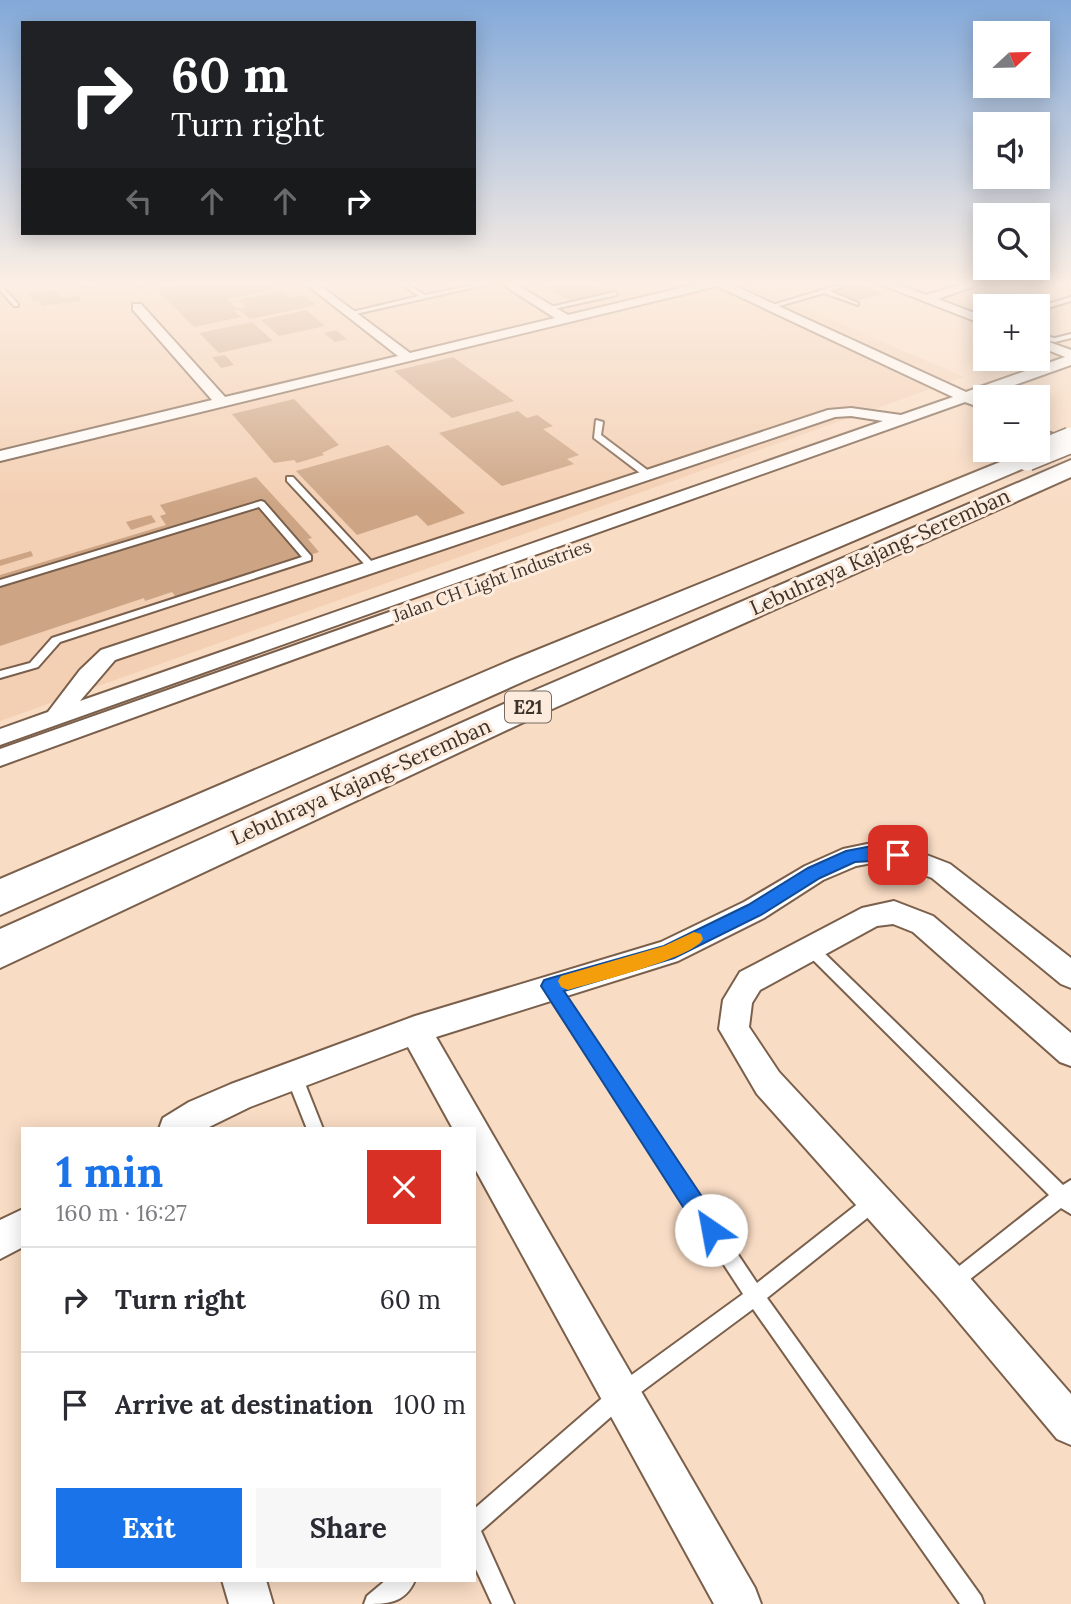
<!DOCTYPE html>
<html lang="en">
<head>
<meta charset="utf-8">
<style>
  body { margin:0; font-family:Lora,serif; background:#f7f7f7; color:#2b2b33; height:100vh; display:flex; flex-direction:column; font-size:26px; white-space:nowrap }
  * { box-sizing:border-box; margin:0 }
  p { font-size:23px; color:#7c7c81 }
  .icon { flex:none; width:38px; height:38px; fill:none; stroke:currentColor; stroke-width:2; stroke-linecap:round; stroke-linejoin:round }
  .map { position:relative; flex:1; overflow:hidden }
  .side { position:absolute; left:21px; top:1127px; width:455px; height:455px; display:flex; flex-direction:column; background:#fff; border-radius:0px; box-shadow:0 4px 18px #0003 }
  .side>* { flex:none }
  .hud { position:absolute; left:21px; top:21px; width:455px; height:214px; border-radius:0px; box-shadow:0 4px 18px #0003; background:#202124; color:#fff; overflow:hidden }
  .needle { width:46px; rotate:68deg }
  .controls { position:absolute; left:973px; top:21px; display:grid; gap:14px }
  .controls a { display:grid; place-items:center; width:77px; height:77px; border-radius:0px; background:#fff; box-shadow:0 4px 18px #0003; font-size:35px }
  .pin { position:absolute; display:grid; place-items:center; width:60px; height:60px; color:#fff; margin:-30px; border-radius:14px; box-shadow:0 4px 10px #0006 }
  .me { position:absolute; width:77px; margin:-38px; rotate:327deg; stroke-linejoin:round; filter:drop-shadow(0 0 5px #0008) }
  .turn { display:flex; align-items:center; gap:24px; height:147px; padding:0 35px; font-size:32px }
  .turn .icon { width:91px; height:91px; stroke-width:2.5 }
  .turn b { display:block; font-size:49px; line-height:60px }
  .lanes { display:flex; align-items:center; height:66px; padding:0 35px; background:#0003; justify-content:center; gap:35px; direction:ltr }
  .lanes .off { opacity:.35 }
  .round { display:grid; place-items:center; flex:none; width:74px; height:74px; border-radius:0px; background:#f7f7f7 }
  .overview { display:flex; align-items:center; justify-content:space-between; height:119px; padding:0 35px }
  h1 { font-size:42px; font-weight:700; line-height:52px; color:#1a73e8 }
  .button { display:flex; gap:14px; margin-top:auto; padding:14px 35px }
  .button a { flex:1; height:80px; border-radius:0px; background:#1a73e8; color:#fff; font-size:28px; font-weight:700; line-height:80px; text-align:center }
  .button a+a { background:#f7f7f7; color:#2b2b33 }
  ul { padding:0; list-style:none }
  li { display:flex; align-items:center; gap:21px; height:105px; padding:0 35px; border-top:2px solid #e1e1e2 }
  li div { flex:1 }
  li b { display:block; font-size:26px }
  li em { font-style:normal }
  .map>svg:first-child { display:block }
  .built { fill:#f3cfb3 }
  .building { fill:#cda585 }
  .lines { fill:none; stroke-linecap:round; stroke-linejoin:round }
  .service-casing { stroke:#7a604c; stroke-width:4 }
  .minor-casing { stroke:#7a604c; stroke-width:4 }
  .motorway-casing { stroke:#7a604c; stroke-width:4 }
  .service { fill:#fff; fill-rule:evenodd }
  .minor { fill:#fff; fill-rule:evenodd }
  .motorway { fill:#fff; fill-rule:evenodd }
  .motorway-bridge-casing { stroke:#7a604c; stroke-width:28; stroke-linecap:butt }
  .motorway-bridge { stroke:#fff; stroke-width:25 }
  .route { fill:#1a73e8; stroke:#114b97; stroke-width:2 }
  .slow { fill:#f59e0b }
  .labels { text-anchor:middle; stroke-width:6; stroke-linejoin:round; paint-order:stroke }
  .far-street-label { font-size:18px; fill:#3e332a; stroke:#fdecdd }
  .shield { fill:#fdecdd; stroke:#776a60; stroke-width:2 }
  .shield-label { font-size:19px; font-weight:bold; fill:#3e332a }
  .street-label { font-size:21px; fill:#3e332a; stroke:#fdecdd }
</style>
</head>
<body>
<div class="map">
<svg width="1071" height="1604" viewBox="0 0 1071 1604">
  <rect width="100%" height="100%" fill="#f9dcc4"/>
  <!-- built -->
  <polygon class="built" points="0,281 741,281 964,377 0,721"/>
  <!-- building -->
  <g class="building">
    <polygon points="126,281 172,281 172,282 135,289"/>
    <polygon points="200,281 268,281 277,289 227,299 239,310 234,311 241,317 194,327 156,289"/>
    <polygon points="570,281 586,281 608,292 570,300 544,287"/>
    <polygon points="857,283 884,294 857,301 830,290"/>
    <polygon points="57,289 62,299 79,296 81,301 42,306 40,300 33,302 29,293"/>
    <polygon points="282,291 292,298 303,295 316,305 250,319 237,308 246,307 238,300"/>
    <polygon points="306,310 325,326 279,336 261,320"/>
    <polygon points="252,322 273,341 219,353 199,333"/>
    <polygon points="336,330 347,339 335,342 324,333"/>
    <polygon points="225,355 234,365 221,368 212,357"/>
    <polygon points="453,357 514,401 452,418 394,371"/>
    <polygon points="294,399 339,445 322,453 324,455 297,463 294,460 274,463 232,414"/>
    <polygon points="518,411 527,418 537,415 553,426 543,429 579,455 567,459 574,464 502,486 439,433"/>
    <polygon points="388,445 465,513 428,526 417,515 357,535 296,471"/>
    <polygon points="256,477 312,538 308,539 319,552 178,600 172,592 145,601 144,598 0,646 0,575 166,525 160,516 166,514 160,505"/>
    <polygon points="151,515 156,522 131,530 126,522"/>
    <polygon points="31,551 33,556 0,566 0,560"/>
  </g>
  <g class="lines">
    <!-- service casing -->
    <g class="service-casing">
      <g id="service">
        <polygon points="81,281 87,281 91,285 86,286"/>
        <polygon points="396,281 402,281 425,295 492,281 502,281 351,315 348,313 419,296"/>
        <polygon points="853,281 858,282 830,291 858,303 858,305 824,293 772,308 769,306"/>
        <polygon points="0,284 18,304 18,306 14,306 0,290"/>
        <polygon points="615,292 617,295 549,310 546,308"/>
        <polygon points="1071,297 1071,301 1038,311 1038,307"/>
        <polygon points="1071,334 1071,338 1055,342 1038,339 1038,335 1055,338"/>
        <polygon points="596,420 603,422 601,435 650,472 650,476 644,476 594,438"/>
        <polygon points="287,477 293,477 374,564 374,568 368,568 287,481"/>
        <polygon points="261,501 264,502 311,556 311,560 60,642 38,667 0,678 0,671 30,663 52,638 302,557 259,507 0,586 0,580"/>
        <polygon points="812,944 817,946 1063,1185 1071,1180 1071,1214 1061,1208 960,1287 954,1290 948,1287 945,1281 948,1275 1049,1195 807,954 805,950 807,946"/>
        <polygon points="551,981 556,982 757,1283 869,1195 875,1192 881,1195 884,1201 881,1207 767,1298 981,1596 984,1604 960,1604 753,1309 629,1401 481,1531 514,1604 492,1604 474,1565 474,1509 615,1387 743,1294 546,992 544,987 546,982"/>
        <polygon points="294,1069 300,1071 323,1129 307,1129 286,1076 288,1071"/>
        <path d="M 386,1580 L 415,1580 C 405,1604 386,1604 364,1604 L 367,1596 Z"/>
      </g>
    </g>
    <!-- minor casing -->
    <g class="minor-casing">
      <g id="minor">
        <path d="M 302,281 L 314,281 L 410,353 L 555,318 L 497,281 L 510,281 L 568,315 L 710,281 L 724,281 L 966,392 L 1065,357 L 1038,346 L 1038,338 L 1071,350 L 1071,365 L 978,398 L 983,402 L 981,405 L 976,406 L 965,402 L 0,745 L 0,729 L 48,712 L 80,670 L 101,650 L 828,410 L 851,408 L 901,415 L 953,397 L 717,286 L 0,461 L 0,451 L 212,400 L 133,310 L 133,304 L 141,304 L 225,397 L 398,356 ZM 851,416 L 883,421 L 80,701 L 115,660 L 835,417 Z"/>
        <polygon points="872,281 888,281 926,295 972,281 988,281 938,299 985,317 985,325"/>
        <polygon points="1038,428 1071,441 1071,452 1038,438"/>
        <polygon points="398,609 405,611 408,615 405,619 0,766 0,749"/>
        <polygon points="872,843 898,844 950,864 1071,958 1071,988 1061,984 932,878 896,864 872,863 856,866 823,880 764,918 678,961 436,1037 755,1588 761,1604 714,1604 474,1167 474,1129 453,1129 408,1047 250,1107 205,1129 159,1129 163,1118 189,1102 231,1084 415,1016 661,942 744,902 805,866 843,849"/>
        <polygon points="894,901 933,916 1071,1033 1071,1066 1060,1062 913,932 893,924 877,926 760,990 752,1003 749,1027 779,1072 964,1271 1071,1394 1071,1445 1057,1439 938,1297 757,1094 719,1029 723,1000 740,972 862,908"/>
        <polygon points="23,1209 23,1247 0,1259 0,1220"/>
        <polygon points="222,1580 266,1580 273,1604 229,1604"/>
      </g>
    </g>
    <!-- motorway casing -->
    <g class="motorway-casing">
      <g id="motorway">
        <polygon points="1027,451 1036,453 1039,458 1036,463 529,679 0,915 0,879 505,663"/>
        <polygon points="1071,460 1071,477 541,714 0,968 0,929 517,698"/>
      </g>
    </g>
    <!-- service -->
    <use href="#service" class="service"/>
    <!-- minor -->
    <use href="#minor" class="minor"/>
    <!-- motorway -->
    <use href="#motorway" class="motorway"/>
    <!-- motorway-bridge casing -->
    <g class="motorway-bridge-casing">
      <polyline id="motorway-bridge" points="1027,458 1071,440"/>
    </g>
    <!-- motorway-bridge -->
    <use href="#motorway-bridge" class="motorway-bridge"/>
  </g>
  <!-- sky -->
  <linearGradient id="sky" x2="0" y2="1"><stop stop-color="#83a9d9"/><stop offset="0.56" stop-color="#fcefe4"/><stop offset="1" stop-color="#fcefe4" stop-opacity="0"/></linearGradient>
  <rect width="1071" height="505" fill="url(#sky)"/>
  <!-- route -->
  <polygon class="route" points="872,846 904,850 906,855 904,859 855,862 820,878 761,915 674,958 564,991 719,1222 723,1230 719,1238 711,1241 703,1238 541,986 544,980 551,978 664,946 748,905 808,868 846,851"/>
  <!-- slow -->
  <path class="slow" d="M 694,932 L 701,934 L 703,939 C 694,958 592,983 568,990 L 561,987 L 558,981 L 561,976 L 664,946 Z"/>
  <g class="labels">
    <!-- far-street labels -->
    <g class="far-street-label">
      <text transform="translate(492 581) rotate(-20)" y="6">Jalan CH Light Industries</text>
    </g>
    <!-- shield labels -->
    <rect class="shield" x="505" y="691.5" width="46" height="31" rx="5"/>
    <g class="shield-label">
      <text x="528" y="714">E21</text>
    </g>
    <!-- street labels -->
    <g class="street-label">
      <text transform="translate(880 552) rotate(-24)" y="7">Lebuhraya Kajang-Seremban</text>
      <text transform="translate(361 782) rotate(-24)" y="7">Lebuhraya Kajang-Seremban</text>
    </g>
  </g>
</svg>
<div class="controls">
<a><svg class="needle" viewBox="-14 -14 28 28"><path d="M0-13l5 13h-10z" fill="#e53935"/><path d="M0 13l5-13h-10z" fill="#7c7c81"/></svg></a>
<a><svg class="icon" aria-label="sound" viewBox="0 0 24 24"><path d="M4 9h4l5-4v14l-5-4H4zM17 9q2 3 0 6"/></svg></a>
<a><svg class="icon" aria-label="search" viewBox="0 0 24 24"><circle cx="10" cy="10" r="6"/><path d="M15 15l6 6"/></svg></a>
<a>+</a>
<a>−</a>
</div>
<div class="pin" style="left:898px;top:855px;background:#d93025"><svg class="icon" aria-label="arrive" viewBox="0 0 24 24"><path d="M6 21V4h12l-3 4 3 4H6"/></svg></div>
<svg class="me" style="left:711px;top:1230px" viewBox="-20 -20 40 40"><circle r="19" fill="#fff"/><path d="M0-13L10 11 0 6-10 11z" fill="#1a73e8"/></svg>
<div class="hud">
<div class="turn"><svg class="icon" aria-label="right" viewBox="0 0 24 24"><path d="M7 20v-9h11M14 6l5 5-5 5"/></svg><div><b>60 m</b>Turn right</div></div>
<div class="lanes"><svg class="icon off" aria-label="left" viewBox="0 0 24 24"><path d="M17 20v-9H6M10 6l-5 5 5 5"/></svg><svg class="icon off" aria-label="ahead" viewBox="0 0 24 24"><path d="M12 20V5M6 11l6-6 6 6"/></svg><svg class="icon off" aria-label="ahead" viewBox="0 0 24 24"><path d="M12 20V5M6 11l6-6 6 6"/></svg><svg class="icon" aria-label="right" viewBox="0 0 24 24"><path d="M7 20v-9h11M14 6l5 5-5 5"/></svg></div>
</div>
<section class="side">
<div class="overview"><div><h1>1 min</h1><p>160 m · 16:27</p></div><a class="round" style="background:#d93025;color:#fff"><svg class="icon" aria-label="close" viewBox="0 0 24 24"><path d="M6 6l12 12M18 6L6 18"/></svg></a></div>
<ul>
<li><svg class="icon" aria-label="right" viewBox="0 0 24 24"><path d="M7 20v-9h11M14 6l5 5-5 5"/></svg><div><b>Turn right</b></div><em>60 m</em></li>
<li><svg class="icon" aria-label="arrive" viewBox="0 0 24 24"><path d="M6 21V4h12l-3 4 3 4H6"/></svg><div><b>Arrive at destination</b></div><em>100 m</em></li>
</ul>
<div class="button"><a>Exit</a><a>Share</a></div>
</section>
</div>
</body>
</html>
